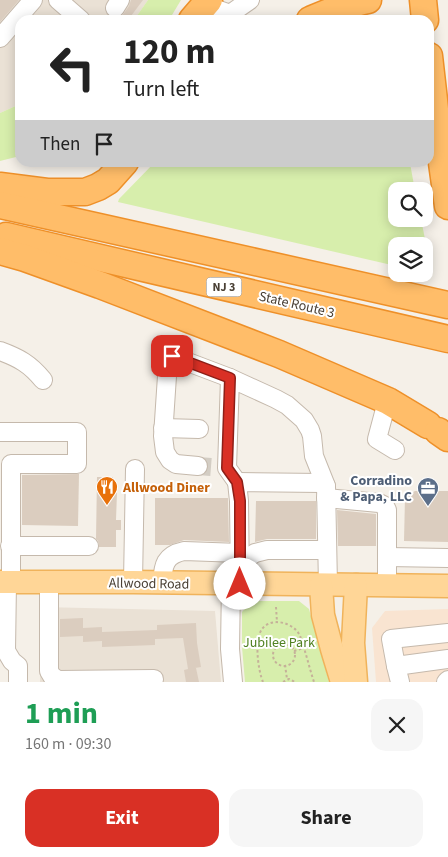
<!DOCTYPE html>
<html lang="en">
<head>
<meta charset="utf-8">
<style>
  body { margin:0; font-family:"Source Sans 3",sans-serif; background:#f6f6f6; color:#222; height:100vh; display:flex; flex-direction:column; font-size:19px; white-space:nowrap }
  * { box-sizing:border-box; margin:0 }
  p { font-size:16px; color:#767676 }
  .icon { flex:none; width:28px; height:28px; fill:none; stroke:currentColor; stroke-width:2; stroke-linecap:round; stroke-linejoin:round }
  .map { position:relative; height:682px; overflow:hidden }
  .sheet { display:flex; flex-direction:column; background:#fff; flex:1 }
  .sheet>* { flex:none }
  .guide { position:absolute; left:15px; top:15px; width:419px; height:152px; border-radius:15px; box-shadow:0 2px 12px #0003; background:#fff; color:#222; overflow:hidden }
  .controls { position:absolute; left:388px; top:182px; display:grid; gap:10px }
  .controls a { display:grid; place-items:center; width:45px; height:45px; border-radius:10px; background:#fff; box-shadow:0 2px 12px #0003; font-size:25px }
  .pin { position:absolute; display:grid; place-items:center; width:42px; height:42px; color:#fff; margin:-21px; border-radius:10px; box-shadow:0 2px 8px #0006 }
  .me { position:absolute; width:55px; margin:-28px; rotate:0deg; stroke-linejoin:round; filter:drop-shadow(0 0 4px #0008) }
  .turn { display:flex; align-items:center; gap:18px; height:105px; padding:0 25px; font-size:22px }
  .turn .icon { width:65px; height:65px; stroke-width:2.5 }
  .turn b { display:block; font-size:35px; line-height:42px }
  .then { display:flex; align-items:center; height:48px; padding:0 25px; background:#0003; gap:10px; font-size:19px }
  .round { display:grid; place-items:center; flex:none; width:52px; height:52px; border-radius:15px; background:#f6f6f6 }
  .headline { display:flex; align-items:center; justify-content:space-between; height:85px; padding:0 25px }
  h1 { font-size:30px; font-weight:700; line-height:38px; color:#1e9e55 }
  .action { display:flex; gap:10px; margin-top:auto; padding:10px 25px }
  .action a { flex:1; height:58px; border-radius:15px; background:#d93025; color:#fff; font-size:20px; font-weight:700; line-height:58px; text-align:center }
  .action a+a { background:#f6f6f6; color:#222 }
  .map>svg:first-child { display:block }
  .residential { fill:#eae1d5 }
  .commercial { fill:#f9e4d1 }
  .green { fill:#d7eeac }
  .building { fill:#dbcdbf }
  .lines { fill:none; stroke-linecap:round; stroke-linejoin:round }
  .minor-tunnel { stroke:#d3cdc4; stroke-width:18; stroke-dasharray:18 9; stroke-linecap:butt }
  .minor-casing { stroke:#c5b9ac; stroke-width:20 }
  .major-casing { stroke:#f0b35b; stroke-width:25 }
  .highway-casing { stroke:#ee9029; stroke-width:29 }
  .path { stroke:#c5b199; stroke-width:2; stroke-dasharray:2.5 2.5; stroke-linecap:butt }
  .minor { stroke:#fff; stroke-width:18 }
  .major { stroke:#ffd697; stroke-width:22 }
  .highway { stroke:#ffbd69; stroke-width:26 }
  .route-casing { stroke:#8d1f18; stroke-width:12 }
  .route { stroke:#d93025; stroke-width:9 }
  .labels { text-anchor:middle; stroke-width:4; stroke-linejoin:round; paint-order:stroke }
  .shield { fill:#fff; stroke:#807972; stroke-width:1 }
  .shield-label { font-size:12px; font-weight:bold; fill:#4a4035 }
  .street-label { font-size:14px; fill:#4a4035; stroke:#fff }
  .service-label { font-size:14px; font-weight:bold; fill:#4e5e75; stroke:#fff; text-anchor:end }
  .food-label { font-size:14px; font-weight:bold; fill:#c56008; stroke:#fff; text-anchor:start }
  .park-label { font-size:14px; fill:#518222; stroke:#fff }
</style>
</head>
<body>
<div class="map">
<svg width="448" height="682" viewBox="0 0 448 682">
  <rect width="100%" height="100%" fill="#f5f0e8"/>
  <!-- residential -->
  <g class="residential">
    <polygon points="0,0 148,0 134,20 20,20 20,104 0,113"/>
    <polygon points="42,607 215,611 221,682 40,682"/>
  </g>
  <!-- commercial -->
  <polygon class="commercial" points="448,609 448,682 376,682 372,628 385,611"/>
  <!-- green -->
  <g class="green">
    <polygon points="148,0 181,0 169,20 134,20"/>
    <polygon points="20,104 20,156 0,161 0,113"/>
    <polygon points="154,163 410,163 415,191 396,191 396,219 421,219 432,274 424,272 424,246 396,246 396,266 118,202 119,199"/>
    <polygon points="257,601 299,601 309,609 329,682 245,682 242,647 242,612 248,605"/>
  </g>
  <!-- building -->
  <g class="building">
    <polygon points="0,0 19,0 0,22"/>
    <polygon points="131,0 143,0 128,20 122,16 129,6"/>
    <polygon points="79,474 78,526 22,525 22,475"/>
    <polygon points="97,477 113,477 112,493 117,493 116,520 121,520 121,530 116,530 116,547 99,547 98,541 96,539"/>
    <polygon points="415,491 448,491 448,542 404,541 405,497"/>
    <polygon points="155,498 228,498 229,542 184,540 170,545 155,545"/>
    <polygon points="256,501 316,501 316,539 267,539 255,542"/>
    <polygon points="337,510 376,514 376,546 338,546"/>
    <polygon points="83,618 83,628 102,627 102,632 157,630 157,625 196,623 197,643 201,667 195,668 196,668 199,682 186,682 184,670 188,669 183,638 155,639 155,645 102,647 102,641 83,642 83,636 60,637 60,619"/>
  </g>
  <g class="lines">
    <!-- minor-tunnel -->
    <polyline class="minor-tunnel" points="198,466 211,467"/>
    <!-- minor casing -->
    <g class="minor-casing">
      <g id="minor">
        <polyline points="58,0 81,20"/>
        <polyline points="205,5 230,14 250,0"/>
        <polyline points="115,8 120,0"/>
        <polyline points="0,38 33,0"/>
        <path d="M 0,351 C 19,358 30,364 43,380"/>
        <polyline points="384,399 385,409 377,439 395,450"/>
        <polyline points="163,428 199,429"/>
        <polyline points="0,432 77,432 77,464 11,464 11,582"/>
        <polyline points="198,466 176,464 170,460 165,452 163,436 168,361 172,356 230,378"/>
        <polyline points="237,482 227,468 230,378 276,399 287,405 304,420 310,430 312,436 314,456 326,486 328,585"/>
        <polyline points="326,498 379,503 385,506 387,510 387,585"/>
        <polyline points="10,546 89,546"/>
        <polyline points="387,557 448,558"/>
        <polyline points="240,563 255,553 267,550 327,550"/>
        <polyline points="7,582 6,651 12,661 18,666 18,682"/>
        <polyline points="49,582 49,671 52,676 58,680 154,679"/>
        <polyline points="133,582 135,469"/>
        <path d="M 162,583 C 163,565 165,555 184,551 L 240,553"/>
        <polyline points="231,583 230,649 233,682"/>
        <polyline points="240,583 239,501 237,482 322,483 326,486"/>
        <polyline points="448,633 391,639 396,666 448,659"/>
        <polyline points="396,666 400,682"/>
        <polyline points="446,682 448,680"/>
      </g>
    </g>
    <!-- major casing -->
    <g class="major-casing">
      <g id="major">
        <polyline points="0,582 133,582 448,586"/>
        <polyline points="321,585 323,615 332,649 342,682"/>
        <polyline points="356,682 353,643 356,585"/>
      </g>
    </g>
    <!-- highway casing -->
    <g class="highway-casing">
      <g id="highway">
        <polyline points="423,0 425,20"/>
        <polyline points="192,20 209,0"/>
        <path d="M 310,20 C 329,12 347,4 368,0"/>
        <polyline points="429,56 437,127 448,206"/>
        <polyline points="0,186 47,192 85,192 98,187 108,181 125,162"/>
        <polyline points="0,205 448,305"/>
        <polyline points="6,236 448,339"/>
        <polyline points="0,251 25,258 100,285 279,354 388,401 428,425"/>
        <polyline points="438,431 448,438"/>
      </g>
    </g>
    <!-- path -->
    <g class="path">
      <polyline points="276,607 277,622"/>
      <circle cx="284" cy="655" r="11"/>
      <polyline points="294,651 304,648"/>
      <polyline points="285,665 287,679"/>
      <path d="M 263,682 C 258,670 254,640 262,629 C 271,617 292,622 299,634 C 301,637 301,641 303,645 C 307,657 310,670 314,682"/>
      <polyline points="283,682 289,679 295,682"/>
    </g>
    <!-- minor -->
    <use href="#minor" class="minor"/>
    <!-- major -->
    <use href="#major" class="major"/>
    <!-- highway -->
    <use href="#highway" class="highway"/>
  </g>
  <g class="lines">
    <!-- route casing -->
    <g class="route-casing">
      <polyline id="route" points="172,356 230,378 227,468 237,482 240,501 240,584"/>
    </g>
    <!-- route -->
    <use href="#route" class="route"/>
  </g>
  <!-- icons -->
  <defs>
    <g id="restaurant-pin" transform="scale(1.125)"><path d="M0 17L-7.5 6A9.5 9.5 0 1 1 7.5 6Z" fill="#e8710a" stroke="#fff"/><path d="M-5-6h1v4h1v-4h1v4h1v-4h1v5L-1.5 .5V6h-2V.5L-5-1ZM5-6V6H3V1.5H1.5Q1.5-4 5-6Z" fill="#fff"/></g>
    <g id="office-pin" transform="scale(1.125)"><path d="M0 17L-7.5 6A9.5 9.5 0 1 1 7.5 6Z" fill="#5c6f8a" stroke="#fff"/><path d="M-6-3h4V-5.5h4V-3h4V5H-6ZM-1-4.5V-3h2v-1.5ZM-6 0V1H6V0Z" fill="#fff"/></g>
  </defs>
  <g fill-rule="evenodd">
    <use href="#restaurant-pin" x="107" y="487"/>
    <use href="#office-pin" x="428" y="488"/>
  </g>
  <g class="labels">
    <!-- shield labels -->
    <rect class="shield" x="206.5" y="277.5" width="35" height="19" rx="4"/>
    <g class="shield-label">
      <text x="224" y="291">NJ 3</text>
    </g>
    <!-- street labels -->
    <g class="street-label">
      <text transform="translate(297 304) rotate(13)" y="5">State Route 3</text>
      <text transform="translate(149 583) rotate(1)" y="5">Allwood Road</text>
    </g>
    <!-- service labels -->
    <g class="service-label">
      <text x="412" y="485">Corradino<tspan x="412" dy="16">&amp; Papa, LLC</tspan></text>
    </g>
    <!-- food labels -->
    <g class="food-label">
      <text x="123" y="492">Allwood Diner</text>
    </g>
    <!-- park labels -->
    <g class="park-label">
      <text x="279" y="647">Jubilee Park</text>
    </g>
  </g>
</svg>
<div class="controls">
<a><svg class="icon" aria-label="search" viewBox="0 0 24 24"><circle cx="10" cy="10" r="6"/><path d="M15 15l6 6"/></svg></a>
<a><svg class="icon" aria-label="layers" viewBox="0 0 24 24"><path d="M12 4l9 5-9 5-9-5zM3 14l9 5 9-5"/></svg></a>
</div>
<div class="pin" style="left:172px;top:356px;background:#d93025"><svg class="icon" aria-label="arrive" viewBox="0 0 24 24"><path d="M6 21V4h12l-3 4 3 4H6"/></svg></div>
<svg class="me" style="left:240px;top:584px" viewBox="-20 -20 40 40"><circle r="19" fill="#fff"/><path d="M0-13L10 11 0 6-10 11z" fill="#d93025"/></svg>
<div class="guide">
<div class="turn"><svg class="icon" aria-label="left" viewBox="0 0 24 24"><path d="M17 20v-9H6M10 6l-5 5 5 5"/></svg><div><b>120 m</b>Turn left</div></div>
<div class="then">Then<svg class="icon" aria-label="arrive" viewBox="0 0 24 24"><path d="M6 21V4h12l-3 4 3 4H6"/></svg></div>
</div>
</div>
<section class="sheet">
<div class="headline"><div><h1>1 min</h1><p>160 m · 09:30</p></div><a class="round"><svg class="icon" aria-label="close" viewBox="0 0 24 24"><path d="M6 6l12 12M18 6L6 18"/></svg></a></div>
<div class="action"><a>Exit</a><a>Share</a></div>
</section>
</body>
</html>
